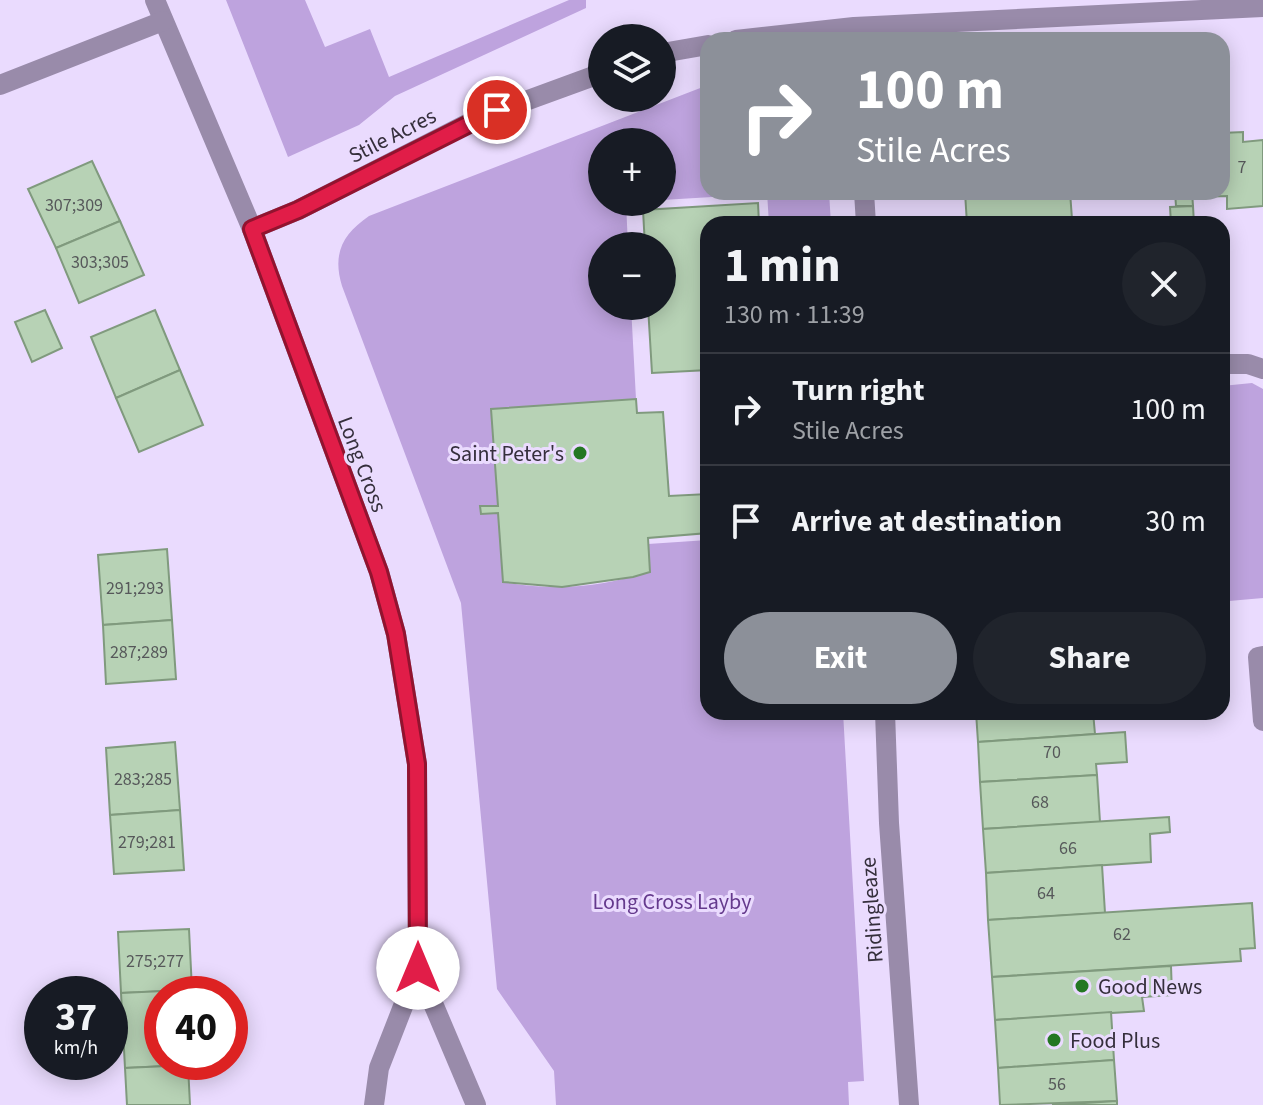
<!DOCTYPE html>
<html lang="en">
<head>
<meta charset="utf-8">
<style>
  body { margin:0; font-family:"Source Sans 3",sans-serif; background:#20242c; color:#f1f3f6; height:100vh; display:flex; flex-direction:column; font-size:30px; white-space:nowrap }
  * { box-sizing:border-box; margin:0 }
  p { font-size:26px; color:#9ea1a6 }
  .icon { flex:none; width:44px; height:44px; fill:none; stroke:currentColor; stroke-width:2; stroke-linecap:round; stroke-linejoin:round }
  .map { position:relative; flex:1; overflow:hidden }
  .panel { position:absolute; left:700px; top:216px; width:530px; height:504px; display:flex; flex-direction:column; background:#171b24; border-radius:24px; box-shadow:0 4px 20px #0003 }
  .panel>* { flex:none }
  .top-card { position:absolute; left:700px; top:32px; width:530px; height:168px; border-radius:24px; box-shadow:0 4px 20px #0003; background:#8c9099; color:#fff; overflow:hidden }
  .buttons { position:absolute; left:588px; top:24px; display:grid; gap:16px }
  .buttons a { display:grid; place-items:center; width:88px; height:88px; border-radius:50%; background:#171b24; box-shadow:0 4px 20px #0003; font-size:40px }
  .speed { position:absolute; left:24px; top:976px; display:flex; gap:16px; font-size:40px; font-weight:700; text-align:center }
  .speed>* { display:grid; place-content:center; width:104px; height:104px; border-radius:50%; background:#171b24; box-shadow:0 4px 20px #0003; line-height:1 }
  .speed small { font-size:20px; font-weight:400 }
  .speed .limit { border:12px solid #d22; background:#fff; color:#111 }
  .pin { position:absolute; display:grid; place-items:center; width:68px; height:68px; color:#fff; margin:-34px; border:4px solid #fff; border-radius:50%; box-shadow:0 2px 8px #0007 }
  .me { position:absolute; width:88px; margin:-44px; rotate:0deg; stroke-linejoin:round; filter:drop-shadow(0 0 6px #0008) }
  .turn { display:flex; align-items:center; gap:28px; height:168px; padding:0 24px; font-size:36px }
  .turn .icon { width:104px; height:104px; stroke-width:2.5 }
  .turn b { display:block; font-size:56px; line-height:68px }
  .round { display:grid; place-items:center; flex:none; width:84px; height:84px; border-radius:42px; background:#20242c }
  .summary { display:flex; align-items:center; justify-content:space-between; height:136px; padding:0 24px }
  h1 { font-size:48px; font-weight:700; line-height:60px }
  .button { display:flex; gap:16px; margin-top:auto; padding:16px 24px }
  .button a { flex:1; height:92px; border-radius:48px; background:#8c9099; color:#fff; font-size:32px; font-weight:700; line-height:92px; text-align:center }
  .button a+a { background:#20242c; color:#f1f3f6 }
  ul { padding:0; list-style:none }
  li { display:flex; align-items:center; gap:24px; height:112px; padding:0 24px; border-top:2px solid #363941 }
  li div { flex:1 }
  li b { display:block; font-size:30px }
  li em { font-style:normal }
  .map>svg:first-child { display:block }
  .green { fill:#bea3de }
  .building { fill:#b7d2b5; stroke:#809a7e; stroke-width:2 }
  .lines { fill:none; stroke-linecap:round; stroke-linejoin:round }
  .minor { stroke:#998baa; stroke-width:20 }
  .route-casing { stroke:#92132f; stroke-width:20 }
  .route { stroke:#e11d48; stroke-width:14 }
  .poi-dot { fill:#247723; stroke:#eadbfe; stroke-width:3 }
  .labels { text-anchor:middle; stroke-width:6; stroke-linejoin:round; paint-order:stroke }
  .number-label { font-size:18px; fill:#56585a }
  .street-label { font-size:22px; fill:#352f3c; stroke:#eadbfe }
  .poi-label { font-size:22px; fill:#352f3c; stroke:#eadbfe; text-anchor:start }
  .park-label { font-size:22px; fill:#653a8d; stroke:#eadbfe }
</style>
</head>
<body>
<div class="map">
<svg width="1263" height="1105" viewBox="0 0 1263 1105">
  <rect width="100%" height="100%" fill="#eadbfe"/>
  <!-- green -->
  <g class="green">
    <polygon points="226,0 305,0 325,47 370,29 389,77 569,0 586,0 586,8 395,96 359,125 288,157"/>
    <path d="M 708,85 L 708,192 L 729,192 L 729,196 L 662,200 L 662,142 L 602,142 L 602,202 L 626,202 L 628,246 L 602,246 L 602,306 L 631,306 L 636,399 L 492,409 L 498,506 L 481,507 L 481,514 L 498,513 L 503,582 C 552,591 603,588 649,571 L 648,544 L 708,540 L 708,712 L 843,712 L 864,1081 L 848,1082 L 849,1105 L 556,1105 L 554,1071 L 497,989 L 461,603 L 342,286 C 332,253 343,234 369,216 Z"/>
    <polygon points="767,192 829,192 831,224 769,224"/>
    <polygon points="1252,383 1263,389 1263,598 1229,601 1222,532 1222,386"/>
  </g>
  <!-- building -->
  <g class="building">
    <polygon points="1243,132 1243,142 1263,140 1263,206 1227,209 1227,196 1200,197 1199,192 1222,192 1222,133"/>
    <polygon points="92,161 120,221 56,248 28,189"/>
    <polygon points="965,192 1070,192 1072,219 967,224"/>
    <polygon points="1175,192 1192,192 1193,206 1176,206"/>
    <polygon points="758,203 759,224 708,224 708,370 652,373 648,306 662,306 662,246 645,246 643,210"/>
    <polygon points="1193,206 1194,224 1171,224 1170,207"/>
    <polygon points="1072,219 1072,224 1005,224"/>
    <polygon points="120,221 144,275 79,303 56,248"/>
    <polygon points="45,310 62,348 32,362 15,322"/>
    <polygon points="155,310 180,370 116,398 91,337"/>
    <polygon points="180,370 203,425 139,452 116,398"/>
    <polygon points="636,399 637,413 663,412 669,496 708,494 708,533 648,538 650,572 633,577 562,587 503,582 498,513 481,514 480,506 498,506 491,409"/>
    <polygon points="167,549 172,620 103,625 98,555"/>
    <polygon points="172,620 176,679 106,684 103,625"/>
    <polygon points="976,712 1093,712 1095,734 978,742"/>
    <polygon points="1125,732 1127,762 1096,764 1097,775 980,782 978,742"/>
    <polygon points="175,742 180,810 110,815 106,748"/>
    <polygon points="1097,775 1100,822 983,829 980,782"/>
    <polygon points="180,810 184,870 114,874 110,815"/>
    <polygon points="1169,817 1170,832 1150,834 1151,862 986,873 983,829"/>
    <polygon points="1102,865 1105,913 988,920 986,873"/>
    <polygon points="1252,903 1255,948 1240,949 1241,961 992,977 988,920"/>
    <polygon points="189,929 192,990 121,993 118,932"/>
    <polygon points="1171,966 1172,995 1142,997 1144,1011 995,1020 992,977"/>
    <polygon points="184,990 185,994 162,994 162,1062 188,1062 188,1065 125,1068 121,993"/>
    <polygon points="1111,1012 1114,1060 998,1068 995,1020"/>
    <polygon points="1114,1060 1117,1101 1000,1105 998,1068"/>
    <polygon points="188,1065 190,1105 127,1105 125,1068"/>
    <polygon points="1117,1101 1117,1105 1052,1105"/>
  </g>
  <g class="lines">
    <!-- minor -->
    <g class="minor">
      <polyline points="155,0 252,229 379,572 396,634 417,764 418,968 379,1068 374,1105"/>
      <polyline points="736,40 854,27 1263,7"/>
      <polyline points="662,53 708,45"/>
      <polyline points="0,85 163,21"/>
      <polyline points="864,192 866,224"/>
      <polyline points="252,229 298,210 479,118 602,73"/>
      <polyline points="1222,364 1248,364 1263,369"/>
      <polyline points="1263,656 1258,657 1263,721"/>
      <polyline points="885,712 889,823 909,1105"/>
      <polyline points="418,968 476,1105"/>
    </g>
  </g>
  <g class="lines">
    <!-- route casing -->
    <g class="route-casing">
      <polyline id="route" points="418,968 417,764 396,634 379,572 252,229 298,210 497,110"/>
    </g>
    <!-- route -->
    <use href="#route" class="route"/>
  </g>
  <!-- markers -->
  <g class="poi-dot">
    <circle cx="580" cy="453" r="8"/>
    <circle cx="1082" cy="986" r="8"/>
    <circle cx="1054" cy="1040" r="8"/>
  </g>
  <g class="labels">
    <!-- number labels -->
    <g class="number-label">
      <text x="1242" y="173">7</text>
      <text x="74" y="211">307;309</text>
      <text x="100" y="268">303;305</text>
      <text x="135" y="594">291;293</text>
      <text x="139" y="658">287;289</text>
      <text x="1052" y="758">70</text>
      <text x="143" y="785">283;285</text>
      <text x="1040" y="808">68</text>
      <text x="147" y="848">279;281</text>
      <text x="1068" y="854">66</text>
      <text x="1046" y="899">64</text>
      <text x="1122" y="940">62</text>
      <text x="155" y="967">275;277</text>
      <text x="1057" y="1090">56</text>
    </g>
    <!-- street labels -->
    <g class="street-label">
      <text transform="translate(392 135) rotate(-27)" y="8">Stile Acres</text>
      <text transform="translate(363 464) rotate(69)" y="8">Long Cross</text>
      <text transform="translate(871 910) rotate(-94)" y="8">Ridingleaze</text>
    </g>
    <!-- poi labels -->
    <g class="poi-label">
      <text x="564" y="461" text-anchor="end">Saint Peter's</text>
      <text x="1098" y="994">Good News</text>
      <text x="1070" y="1048">Food Plus</text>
    </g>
    <!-- park labels -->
    <g class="park-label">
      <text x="672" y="909">Long Cross Layby</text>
    </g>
  </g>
</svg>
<div class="buttons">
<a><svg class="icon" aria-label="layers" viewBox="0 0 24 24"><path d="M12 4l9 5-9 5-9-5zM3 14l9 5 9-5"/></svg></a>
<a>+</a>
<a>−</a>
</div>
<div class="speed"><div>37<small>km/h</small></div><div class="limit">40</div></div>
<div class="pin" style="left:497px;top:110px;background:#d93025"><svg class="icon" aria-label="arrive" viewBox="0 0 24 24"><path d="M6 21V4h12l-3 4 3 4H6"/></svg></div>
<svg class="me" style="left:418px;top:968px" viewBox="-20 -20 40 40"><circle r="19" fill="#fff"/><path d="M0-13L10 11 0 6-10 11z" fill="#e11d48"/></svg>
<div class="top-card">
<div class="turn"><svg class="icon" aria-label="right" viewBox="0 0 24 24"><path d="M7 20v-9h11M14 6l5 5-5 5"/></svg><div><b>100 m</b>Stile Acres</div></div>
</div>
<section class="panel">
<div class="summary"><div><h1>1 min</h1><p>130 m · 11:39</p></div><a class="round"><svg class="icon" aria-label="close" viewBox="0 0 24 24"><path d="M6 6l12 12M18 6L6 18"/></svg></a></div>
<ul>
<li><svg class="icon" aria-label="right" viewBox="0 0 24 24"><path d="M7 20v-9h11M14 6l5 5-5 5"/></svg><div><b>Turn right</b><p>Stile Acres</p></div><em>100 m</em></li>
<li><svg class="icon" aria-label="arrive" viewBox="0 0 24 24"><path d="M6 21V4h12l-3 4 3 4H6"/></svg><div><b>Arrive at destination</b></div><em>30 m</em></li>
</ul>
<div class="button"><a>Exit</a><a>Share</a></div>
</section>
</div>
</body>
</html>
